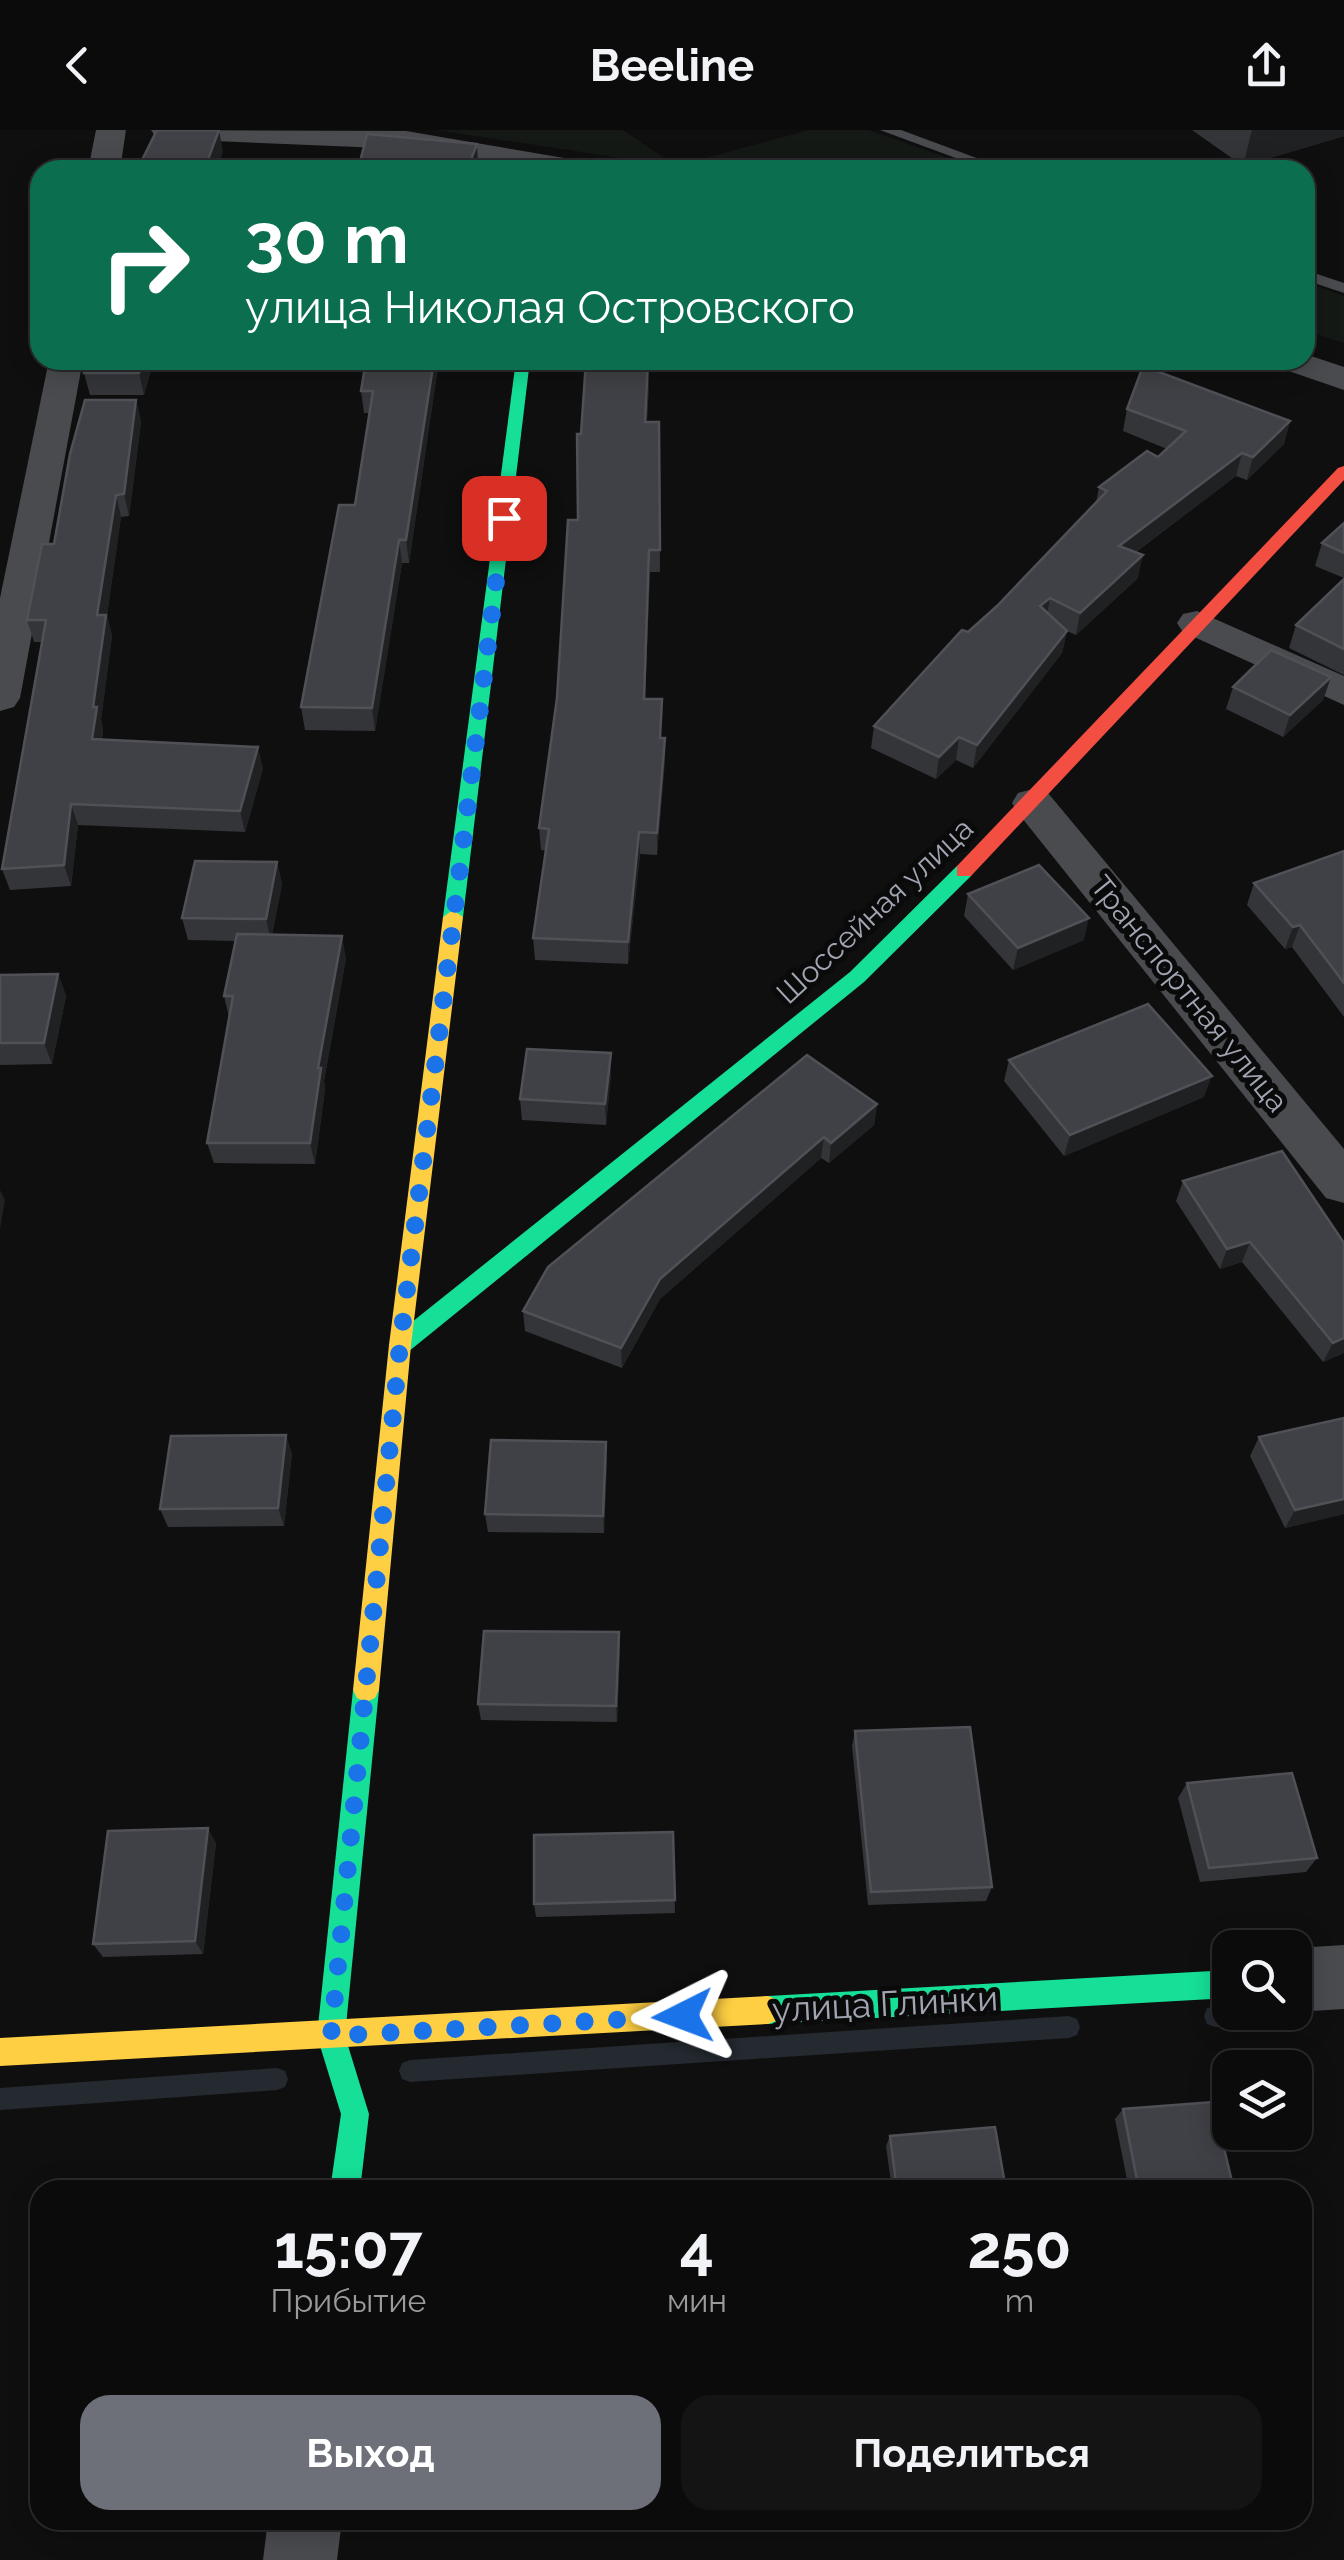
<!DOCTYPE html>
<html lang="ru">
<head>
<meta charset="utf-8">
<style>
  body { margin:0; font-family:Raleway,sans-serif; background:#141415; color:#f1f3f6; height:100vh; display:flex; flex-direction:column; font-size:38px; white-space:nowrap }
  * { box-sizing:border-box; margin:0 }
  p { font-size:32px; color:#9a9b9d }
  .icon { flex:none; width:55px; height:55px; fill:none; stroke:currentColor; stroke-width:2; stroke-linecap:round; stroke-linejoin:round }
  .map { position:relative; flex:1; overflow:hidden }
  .details { position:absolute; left:30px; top:2050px; width:1282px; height:350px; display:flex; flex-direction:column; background:#0b0b0c; border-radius:30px; box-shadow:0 5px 25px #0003,0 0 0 2px #2b2b2d }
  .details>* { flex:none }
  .guide { position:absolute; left:30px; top:30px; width:1285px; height:210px; border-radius:30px; box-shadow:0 5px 25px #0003,0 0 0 2px #2b2b2d; background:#0b6e4f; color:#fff; overflow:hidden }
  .buttons { position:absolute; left:1212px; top:1800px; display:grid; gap:20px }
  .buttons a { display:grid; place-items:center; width:100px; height:100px; border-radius:20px; background:#0b0b0c; box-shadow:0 5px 25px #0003,0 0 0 2px #2b2b2d; font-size:50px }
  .pin { position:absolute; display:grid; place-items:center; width:85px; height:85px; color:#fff; margin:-42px; border-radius:20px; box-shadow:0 5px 15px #0006 }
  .me { position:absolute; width:110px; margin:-55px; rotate:267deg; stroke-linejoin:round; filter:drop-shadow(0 0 8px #0008) }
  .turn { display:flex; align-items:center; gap:35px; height:210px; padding:0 50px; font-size:45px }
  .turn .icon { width:130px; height:130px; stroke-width:2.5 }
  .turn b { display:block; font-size:70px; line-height:85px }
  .eta { display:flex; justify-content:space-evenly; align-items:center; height:170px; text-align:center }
  .eta b { font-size:60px; font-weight:700; line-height:70px }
  .button { display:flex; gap:20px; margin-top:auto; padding:20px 50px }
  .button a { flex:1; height:115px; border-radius:30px; background:#6d7079; color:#fff; font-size:40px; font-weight:700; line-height:115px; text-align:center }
  .button a+a { background:#141415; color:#f1f3f6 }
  header { display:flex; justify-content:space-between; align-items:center; height:130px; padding:0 50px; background:#0b0b0c; font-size:45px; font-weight:700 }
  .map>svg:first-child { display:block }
  .green { fill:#151915 }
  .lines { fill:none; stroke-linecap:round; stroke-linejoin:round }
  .stream { fill:#242a30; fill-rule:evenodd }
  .lane { fill:#4a4b4f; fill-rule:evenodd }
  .street { fill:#4a4b4f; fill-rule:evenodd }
  .fast { fill:#16e098; fill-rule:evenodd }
  .slow { fill:#ffcf43; fill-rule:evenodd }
  .jam { fill:#f24e42; fill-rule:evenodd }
  .wall { fill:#343539 }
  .shaded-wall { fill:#202123 }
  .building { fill:#404146; stroke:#4f5157; stroke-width:2.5 }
  .route { stroke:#1a73e8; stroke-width:18; stroke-dasharray:0 32.4 }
  .labels { text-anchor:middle; stroke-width:10; stroke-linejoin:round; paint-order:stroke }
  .street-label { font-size:30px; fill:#a0a5b1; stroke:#0a0a0b }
  .near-street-label { font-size:35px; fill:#a0a5b1; stroke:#0a0a0b }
</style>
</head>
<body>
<header><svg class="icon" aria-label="back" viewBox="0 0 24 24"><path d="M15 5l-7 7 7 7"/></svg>Beeline<svg class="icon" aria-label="share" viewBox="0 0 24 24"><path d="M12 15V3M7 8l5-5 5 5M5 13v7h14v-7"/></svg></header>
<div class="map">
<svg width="1344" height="2430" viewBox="0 0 1344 2430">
  <rect width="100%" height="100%" fill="#0f0f10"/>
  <!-- green -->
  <g class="green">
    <polygon points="437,0 623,0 676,36 809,0 868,0 983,40 699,40"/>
    <polygon points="1305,152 1344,166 1344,213 1305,201"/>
  </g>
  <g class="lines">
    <!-- stream -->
    <g class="stream">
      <polygon points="1230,1874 1230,1882 1280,1882 1277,1890 1269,1893 1215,1897 1207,1894 1204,1886 1207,1878"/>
      <polygon points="1069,1886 1077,1889 1080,1897 1077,1905 1069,1908 410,1952 402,1949 399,1941 402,1933 410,1930"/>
      <polygon points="277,1938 285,1941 288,1949 285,1957 277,1960 0,1980 0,1958"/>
    </g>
    <!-- lane -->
    <g class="lane">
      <polygon points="880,0 901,0 1009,40 988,40"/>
      <polygon points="1305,140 1344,153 1344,163 1305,150"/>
    </g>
    <!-- street -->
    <g class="street">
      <polygon points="96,0 126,0 120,40 88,40"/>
      <polygon points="151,0 406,1 582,31 593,33 598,40 527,40 406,19 166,9 155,6"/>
      <polygon points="1305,224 1344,237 1344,260 1277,237 1272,230 1305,230"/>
      <polygon points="49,230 83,230 20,568 14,577 0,581 0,468"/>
      <polygon points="1197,481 1344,546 1344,575 1183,502 1177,493 1183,484"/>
      <polygon points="1033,659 1048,663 1344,1019 1344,1073 1326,1068 1018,683 1012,673 1018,663"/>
      <polygon points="1344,1815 1344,1879 1295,1882 1295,1818"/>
      <polygon points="268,2390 342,2390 337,2430 263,2430"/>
    </g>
    <!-- fast -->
    <g class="fast">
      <polygon points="516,230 530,230 463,787 453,794 443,787"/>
      <polygon points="964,734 973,741 971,746 864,852 408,1222 392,1222 389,1215 392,1208 850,842 957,736"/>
      <polygon points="366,1548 375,1552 379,1560 345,1906 369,1984 360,2060 330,2060 341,1984 317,1906 353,1560 357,1552"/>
      <polygon points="1230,1840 1230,1868 768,1894 758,1890 754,1880 758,1870 768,1866"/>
    </g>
    <!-- slow -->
    <g class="slow">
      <polygon points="453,780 463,787 411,1215 379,1560 375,1568 366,1572 357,1568 353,1560 389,1215 443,787"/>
      <polygon points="768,1866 778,1870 782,1880 778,1890 768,1894 0,1936 0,1908"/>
    </g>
    <!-- jam -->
    <polygon class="jam" points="1344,336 1344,350 971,746 957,746 957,736 1338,338"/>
  </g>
  <!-- wall -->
  <g class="wall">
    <polygon points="1192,0 1344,0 1344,6 1243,36"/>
    <polygon points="88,230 154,230 144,265 90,265 84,243"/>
    <polygon points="439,230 409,433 402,433 375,601 305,600 301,577 355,375 369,283 364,283 361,261"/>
    <polygon points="649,254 647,292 659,292 660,442 650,442 645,569 661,608 665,608 665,630 657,725 640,724 628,834 535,830 533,808 546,721 541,720 539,698 557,568 578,390 581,304"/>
    <polygon points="136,270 141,292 129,386 121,387 107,485 112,506 101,589 103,599 102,610 263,638 245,702 78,695 71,756 10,760 2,739 42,512 34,512 27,490 54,414"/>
    <polygon points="1127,279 1290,291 1284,314 1247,350 1236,346 1136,422 1138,448 1076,505 1067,501 1062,523 973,638 956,630 936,649 871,618 874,596 968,502 997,476 1096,373 1099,357 1158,327 1167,319 1123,301"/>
    <polygon points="1344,393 1344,448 1315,436 1322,413"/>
    <polygon points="1344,449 1344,545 1289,518 1296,495"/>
    <polygon points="1331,547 1323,570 1283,607 1226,579 1233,557"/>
    <polygon points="1344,721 1344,887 1292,817 1285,819 1247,775 1254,753"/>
    <polygon points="277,732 282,754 272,805 346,828 324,951 325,959 315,1034 214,1033 207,1013 229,887 224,866 236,811 188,810 182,788"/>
    <polygon points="968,764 1084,810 1013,840 964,786"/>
    <polygon points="58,844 66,866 52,934 0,935 0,845"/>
    <polygon points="1009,930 1204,967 1064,1026 1004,951"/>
    <polygon points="611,944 606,995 522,990 520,969"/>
    <polygon points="877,974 874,995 829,1033 821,1028 660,1169 622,1238 525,1201 523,1181"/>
    <polygon points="1282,1021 1344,1223 1323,1232 1242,1132 1220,1139 1176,1071 1183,1051"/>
    <polygon points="1259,1307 1344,1384 1285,1398 1250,1326"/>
    <polygon points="292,1323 284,1396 168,1397 160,1379"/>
    <polygon points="607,1330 604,1403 488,1402 485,1384"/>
    <polygon points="619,1502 620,1519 617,1592 481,1590 478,1574"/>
    <polygon points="855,1601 992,1757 986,1771 868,1775 852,1616"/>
    <polygon points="1187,1653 1317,1728 1306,1742 1200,1752 1178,1668"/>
    <polygon points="673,1702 675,1783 536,1787 534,1774"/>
    <polygon points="216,1713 203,1824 103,1827 93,1814"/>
    <polygon points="1123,1979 1234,2060 1129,2060 1115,1989"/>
    <polygon points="890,2006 1006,2060 892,2060 886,2016"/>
  </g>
  <!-- shaded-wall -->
  <g class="shaded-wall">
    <polygon points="219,0 223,22 216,40 204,40"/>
    <polygon points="1252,0 1344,0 1344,6 1243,36"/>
    <polygon points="477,14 478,35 477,40 467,40"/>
    <polygon points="143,230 154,230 144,265 139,243"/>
    <polygon points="434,230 439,230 409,433 406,410"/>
    <polygon points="648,231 649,254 645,314 645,292"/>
    <polygon points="136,270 141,292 129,386 124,364"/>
    <polygon points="1290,291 1284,314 1247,350 1253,327"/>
    <polygon points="1242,323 1236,346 1114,438 1119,416"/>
    <polygon points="116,365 121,387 107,485 112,506 101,589 103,599 99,631 92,609 97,485"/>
    <polygon points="399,410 402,433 375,601 372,578"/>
    <polygon points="649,420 650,442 644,591 644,569"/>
    <polygon points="1143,425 1138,448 1076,505 1080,483"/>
    <polygon points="1050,468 1046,490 1040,476"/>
    <polygon points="1067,501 1062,523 973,638 977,615"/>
    <polygon points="1331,547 1323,570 1283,607 1290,585"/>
    <polygon points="959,607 956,630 936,649 939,627"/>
    <polygon points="665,608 665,630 657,725 657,703"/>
    <polygon points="258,617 263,638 245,702 240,681"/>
    <polygon points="71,674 78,695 71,756 64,735"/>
    <polygon points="639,702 640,724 628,834 628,812"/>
    <polygon points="277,732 282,754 271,811 266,789"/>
    <polygon points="1089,788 1084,810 1013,840 1018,818"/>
    <polygon points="1300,795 1292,817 1285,819 1293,797"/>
    <polygon points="342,806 346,828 324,951 325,959 315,1034 310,1013 318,938"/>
    <polygon points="58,844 66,866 52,934 44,913"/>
    <polygon points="611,923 611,944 606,995 605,974"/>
    <polygon points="1212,946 1204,967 1064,1026 1070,1005"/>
    <polygon points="877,974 874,995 829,1033 831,1013"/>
    <polygon points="824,1007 821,1028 660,1169 622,1238 621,1218 660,1149"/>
    <polygon points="0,1060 5,1070 0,1099"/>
    <polygon points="1250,1112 1242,1132 1220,1139 1227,1119"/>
    <polygon points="1344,1208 1344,1223 1323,1232 1333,1213"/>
    <polygon points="286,1305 292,1323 284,1396 278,1378"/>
    <polygon points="606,1312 607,1330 604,1403 603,1386"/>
    <polygon points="1344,1369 1344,1384 1285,1398 1295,1380"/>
    <polygon points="619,1502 620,1519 617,1592 616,1576"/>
    <polygon points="208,1698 216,1713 203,1824 195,1811"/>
  </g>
  <!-- building -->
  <g class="building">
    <polygon points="157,0 219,0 204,40 137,40"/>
    <polygon points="367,4 477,14 467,40 358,40"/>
    <polygon points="88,230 143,230 139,243 84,243"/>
    <polygon points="366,230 434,230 406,410 399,410 372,578 301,577 339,375 355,375 373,261 361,261"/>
    <polygon points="586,231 648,231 645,292 659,292 660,420 649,420 644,569 662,569 660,608 665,608 657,703 639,702 628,812 533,808 549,699 539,698 557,568 568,390 578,390 577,304 581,304"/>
    <polygon points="1143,236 1290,291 1253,327 1242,323 1119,416 1143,425 1080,483 1050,468 1040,476 1067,501 977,615 959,607 939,627 874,596 962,500 968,502 997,476 1107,361 1099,357 1147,321 1158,327 1186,301 1127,279"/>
    <polygon points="85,270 136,270 124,364 116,365 97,485 106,485 93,577 97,577 92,609 258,617 240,681 71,674 64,735 2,739 46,490 27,490 42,414 54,414 70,324"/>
    <polygon points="1344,393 1344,423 1322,413"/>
    <polygon points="1344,449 1344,519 1296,495"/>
    <polygon points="1271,520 1331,547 1290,585 1233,557"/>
    <polygon points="1344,721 1344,853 1300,795 1293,797 1254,753"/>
    <polygon points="195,731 277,732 266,789 182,788"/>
    <polygon points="1039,735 1089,788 1018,818 968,764"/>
    <polygon points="237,804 342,806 318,938 321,938 310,1013 207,1013 233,866 224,866"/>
    <polygon points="58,844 44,913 0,913 0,845"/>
    <polygon points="1148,874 1212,946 1070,1005 1009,930"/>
    <polygon points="527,919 611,923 605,974 520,969"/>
    <polygon points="807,925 877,974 831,1013 824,1007 660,1149 621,1218 523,1181 548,1137"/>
    <polygon points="1282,1021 1344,1113 1344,1208 1333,1213 1250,1112 1227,1119 1183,1051"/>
    <polygon points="1344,1288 1344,1369 1295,1380 1259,1307"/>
    <polygon points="286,1305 278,1378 160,1379 171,1306"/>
    <polygon points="491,1310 606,1312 603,1386 485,1384"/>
    <polygon points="484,1501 619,1502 616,1576 478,1574"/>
    <polygon points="970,1597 992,1757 871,1762 855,1601"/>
    <polygon points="1292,1643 1317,1728 1209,1738 1187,1653"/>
    <polygon points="208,1698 195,1811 93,1814 108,1701"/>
    <polygon points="673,1702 675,1770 534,1774 534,1705"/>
    <polygon points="1213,1972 1234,2060 1139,2060 1123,1979"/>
    <polygon points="995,1997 1006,2060 897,2060 890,2006"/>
  </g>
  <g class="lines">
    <!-- route -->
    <polyline class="route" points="504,388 400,1215 331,1906 683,1886"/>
  </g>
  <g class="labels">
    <!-- street labels -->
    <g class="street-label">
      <text transform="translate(875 781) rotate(-43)" y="10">Шоссейная улица</text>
      <text transform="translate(1189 864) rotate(51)" y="10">Транспортная улица</text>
    </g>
    <!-- near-street labels -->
    <g class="near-street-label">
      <text transform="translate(885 1874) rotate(-3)" y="12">улица Глинки</text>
    </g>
  </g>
</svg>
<div class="buttons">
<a><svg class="icon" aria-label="search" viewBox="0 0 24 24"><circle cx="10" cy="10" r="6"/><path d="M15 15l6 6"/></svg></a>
<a><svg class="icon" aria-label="layers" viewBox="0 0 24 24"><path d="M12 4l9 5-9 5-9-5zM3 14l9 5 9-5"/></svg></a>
</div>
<div class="pin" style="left:504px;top:388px;background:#d93025"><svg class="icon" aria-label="arrive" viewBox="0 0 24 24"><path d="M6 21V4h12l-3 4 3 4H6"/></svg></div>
<svg class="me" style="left:683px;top:1886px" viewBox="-20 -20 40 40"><path d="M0-17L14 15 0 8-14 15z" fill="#1a73e8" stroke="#fff" stroke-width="4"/></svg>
<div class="guide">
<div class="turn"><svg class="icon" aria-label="right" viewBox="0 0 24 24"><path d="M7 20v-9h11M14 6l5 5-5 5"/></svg><div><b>30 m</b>улица Николая Островского</div></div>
</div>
<section class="details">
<div class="eta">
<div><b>15:07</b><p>Прибытие</p></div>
<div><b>4</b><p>мин</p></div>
<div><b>250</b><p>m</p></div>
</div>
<div class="button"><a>Выход</a><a>Поделиться</a></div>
</section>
</div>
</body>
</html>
